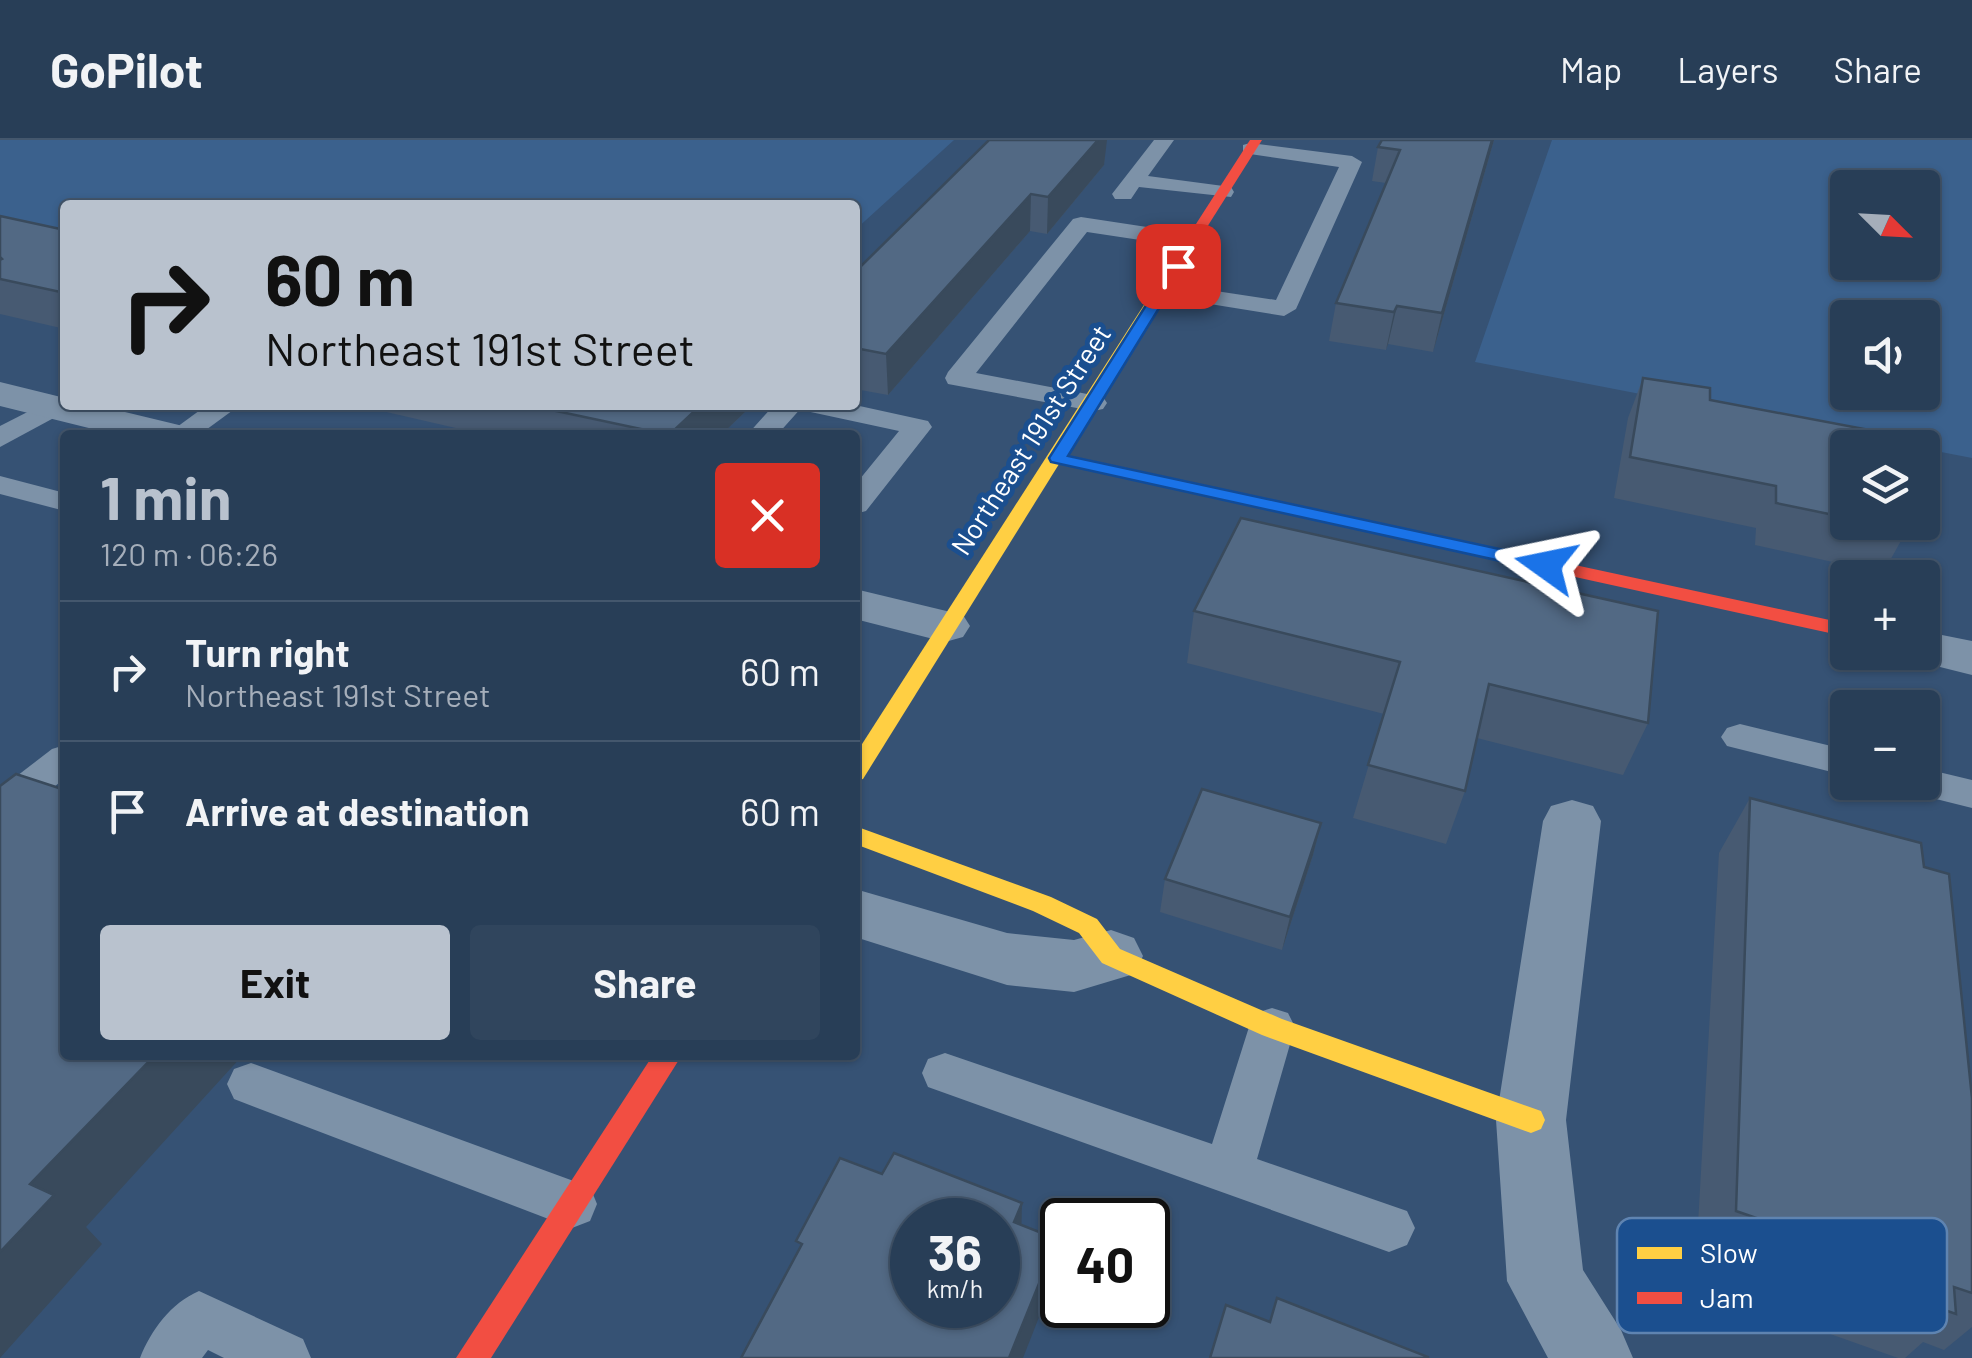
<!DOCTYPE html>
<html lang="en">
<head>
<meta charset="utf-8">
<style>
  body { margin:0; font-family:Barlow,sans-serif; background:#30455d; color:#f1f3f6; height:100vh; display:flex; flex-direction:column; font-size:38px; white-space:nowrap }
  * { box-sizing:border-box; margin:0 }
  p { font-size:32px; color:#a5aeba }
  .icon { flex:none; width:55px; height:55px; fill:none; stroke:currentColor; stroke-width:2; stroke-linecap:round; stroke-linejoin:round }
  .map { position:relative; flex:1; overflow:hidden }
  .panel { position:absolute; left:60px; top:290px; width:800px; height:630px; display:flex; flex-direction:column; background:#283e57; border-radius:10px; box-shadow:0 2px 8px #0004,0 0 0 2px #44576d }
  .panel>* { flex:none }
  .guide { position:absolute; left:60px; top:60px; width:800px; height:210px; border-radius:10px; box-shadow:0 2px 8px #0004,0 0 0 2px #44576d; background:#b9c2ce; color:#111; overflow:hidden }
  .needle { width:65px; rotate:114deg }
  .fabs { position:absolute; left:1830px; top:30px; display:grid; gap:20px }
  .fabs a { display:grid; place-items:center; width:110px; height:110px; border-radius:10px; background:#283e57; box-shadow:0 2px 8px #0004,0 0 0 2px #44576d; font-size:50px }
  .speed { position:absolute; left:890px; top:1058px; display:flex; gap:20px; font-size:50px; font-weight:700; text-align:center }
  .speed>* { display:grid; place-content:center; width:130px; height:130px; border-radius:50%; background:#283e57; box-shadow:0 2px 8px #0004,0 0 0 2px #44576d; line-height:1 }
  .speed small { font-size:25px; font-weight:400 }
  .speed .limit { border:5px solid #111; border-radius:15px; background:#fff; color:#111 }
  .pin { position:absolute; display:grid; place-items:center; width:85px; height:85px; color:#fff; margin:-42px; border-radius:20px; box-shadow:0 5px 15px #0006 }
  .me { position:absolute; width:110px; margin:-55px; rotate:282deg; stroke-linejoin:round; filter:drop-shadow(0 0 8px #0008) }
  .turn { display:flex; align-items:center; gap:35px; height:210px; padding:0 40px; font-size:45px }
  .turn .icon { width:130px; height:130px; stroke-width:2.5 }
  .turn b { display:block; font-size:70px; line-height:85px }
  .round { display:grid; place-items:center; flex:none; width:105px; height:105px; border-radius:10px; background:#30455d }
  .head { display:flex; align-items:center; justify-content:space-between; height:170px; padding:0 40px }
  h1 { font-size:60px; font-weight:700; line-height:75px; color:#b9c2ce }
  .primary-button { display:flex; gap:20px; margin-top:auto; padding:20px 40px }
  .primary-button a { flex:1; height:115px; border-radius:10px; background:#b9c2ce; color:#111; font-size:40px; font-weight:700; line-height:115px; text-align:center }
  .primary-button a+a { background:#30455d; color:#f1f3f6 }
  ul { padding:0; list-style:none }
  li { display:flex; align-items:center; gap:30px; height:140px; padding:0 40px; border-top:2px solid #44576d }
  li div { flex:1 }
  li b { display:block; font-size:38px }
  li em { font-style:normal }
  header { display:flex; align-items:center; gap:60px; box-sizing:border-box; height:140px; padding:0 50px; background:#283e57; border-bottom:2px solid #44576d }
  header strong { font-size:48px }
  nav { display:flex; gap:55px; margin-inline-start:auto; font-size:35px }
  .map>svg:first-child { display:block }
  .water { fill:#3b618d; fill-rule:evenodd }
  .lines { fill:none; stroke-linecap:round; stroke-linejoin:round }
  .lane { fill:#7d92a8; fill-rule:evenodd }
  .street { fill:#7d92a8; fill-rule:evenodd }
  .slow { fill:#ffcf43; fill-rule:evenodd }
  .jam { fill:#f24e42; fill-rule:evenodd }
  .wall { fill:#475a72 }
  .shaded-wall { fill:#394a5c }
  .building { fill:#526984; stroke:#394a5c; stroke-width:2.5; fill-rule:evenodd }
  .route { fill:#1a73e8; stroke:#114b97; stroke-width:2.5 }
  .labels { text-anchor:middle; stroke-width:10; stroke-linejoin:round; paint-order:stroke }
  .far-street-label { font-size:28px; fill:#fff; stroke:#1b4f8f }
  .key { fill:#1b4f8f; stroke:#5f84b1; stroke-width:2.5 }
  .key-label { font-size:28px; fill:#fff }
</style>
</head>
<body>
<header>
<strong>GoPilot</strong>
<nav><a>Map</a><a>Layers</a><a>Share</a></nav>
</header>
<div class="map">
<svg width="1972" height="1218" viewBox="0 0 1972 1218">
  <rect width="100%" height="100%" fill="#365274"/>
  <!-- water -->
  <g class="water">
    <polygon points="0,0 954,0 855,90 855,65 65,65 65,95 0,82"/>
    <path d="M 1552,0 L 1972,0 L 1972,318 L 1475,222 ZM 1848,48 L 1922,48 L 1922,122 L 1848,122 ZM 1848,178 L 1922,178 L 1922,252 L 1848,252 Z"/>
  </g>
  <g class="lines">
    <!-- lane -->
    <g class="lane">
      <polygon points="1154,0 1174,0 1148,36 1231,47 1234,52 1231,57 1139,47 1131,59 1115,59 1112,54"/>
      <polygon points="1250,3 1352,16 1362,22 1296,169 1284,176 1154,155 1151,150 1163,143 1276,160 1339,27 1243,13 1243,5"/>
      <polygon points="1081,77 1193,94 1204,101 1193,108 1087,92 976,233 1103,257 1107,263 1103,269 1093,271 948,244 945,238 948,232 1073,79"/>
      <polygon points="53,259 63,261 67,267 63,273 0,307 0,286"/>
      <polygon points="207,265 240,265 199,295 166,295"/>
      <polygon points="774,265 855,265 928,281 932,287 866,371 855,374 855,345 899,291 806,271 803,266 777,295 747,295"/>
      <polygon points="0,336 65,353 65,371 0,354"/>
      <polygon points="1740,584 1848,610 1848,636 1727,606 1721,597 1727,588"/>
      <polygon points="65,605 65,638 14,680 0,684 0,649 52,609"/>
      <polygon points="1922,628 1972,640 1972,668 1908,652 1903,642 1922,642"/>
      <polygon points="1272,868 1288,873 1295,887 1257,1019 1407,1071 1415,1088 1407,1105 1389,1112 928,947 922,933 928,919 945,913 1212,1004 1249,887 1256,873"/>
      <polygon points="251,923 590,1047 597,1064 590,1081 572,1088 234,959 227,944 234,929"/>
      <path d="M 199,1151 L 303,1199 L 311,1218 L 224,1218 L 208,1210 L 202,1218 L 140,1218 C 151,1190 171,1163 199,1151 Z"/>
    </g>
    <!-- street -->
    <g class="street">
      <polygon points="0,242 65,258 65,265 96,265 183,286 189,295 117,295 0,266"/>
      <polygon points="855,449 963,475 970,486 963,497 945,502 855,479"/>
      <polygon points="1922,491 1972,501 1972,535 1904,518 1900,512 1922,512"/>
      <polygon points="1572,660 1593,666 1601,681 1566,980 1583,1130 1621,1190 1633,1218 1548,1218 1507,1141 1496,980 1543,681 1551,666"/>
      <polygon points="855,749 1007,793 1074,800 1111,790 1134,798 1143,816 1134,834 1074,852 1007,845 855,797"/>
    </g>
    <!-- slow -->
    <g class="slow">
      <polygon points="1156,153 1163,157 863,639 855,641 855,615 1149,157"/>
      <polygon points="855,686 1051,757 1097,779 1120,809 1282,879 1541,971 1545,980 1541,989 1531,993 1262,895 1102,823 1079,793 1033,771 855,704"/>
    </g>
    <!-- jam -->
    <g class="jam">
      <polygon points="1250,0 1262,0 1161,160 1151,160 1149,157"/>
      <polygon points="1057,313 1848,484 1848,497 1051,322 1048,318"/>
      <polygon points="653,915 682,915 491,1218 456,1218"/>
    </g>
  </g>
  <!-- wall -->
  <g class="wall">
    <polygon points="1494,0 1433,212 1388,204 1386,210 1329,201 1336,163 1386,43 1372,41 1378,7"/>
    <polygon points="1106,1 1104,25 1047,94 1030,91 888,255 855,249 855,132"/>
    <polygon points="0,76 65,90 65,189 0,174"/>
    <polygon points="1643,238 1848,308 1848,382 1906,382 1907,390 1883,433 1755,405 1756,388 1614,358 1628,278"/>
    <polygon points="356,265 744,265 745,272 721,295 486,295"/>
    <polygon points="1194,471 1648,583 1623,635 1477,598 1465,651 1446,704 1353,678 1384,574 1187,523"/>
    <polygon points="1750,658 1924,727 1972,958 1972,1187 1944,1210 1923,1202 1905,1218 1898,1218 1743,1163 1744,1137 1696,1120 1719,713"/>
    <polygon points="1321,683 1313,715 1282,810 1160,772 1165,739"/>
  </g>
  <!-- shaded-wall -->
  <g class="shaded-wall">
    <polygon points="1088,0 1107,0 1104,25 1047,94 1048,57"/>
    <polygon points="1492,0 1494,0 1433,212 1442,173"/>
    <polygon points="1031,54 1030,91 888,255 886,214"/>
    <polygon points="1397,166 1388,204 1386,210 1394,172"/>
    <polygon points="701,265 744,265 745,272 721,295 669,295"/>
    <polygon points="1321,683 1313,715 1282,810 1290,777"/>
    <polygon points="155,915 243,915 86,1087 102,1104 0,1218 0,1112 30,1044"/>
    <polygon points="1022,1063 1021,1104 1014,1082"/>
    <polygon points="1057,1099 1054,1139 1023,1218 1009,1218"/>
  </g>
  <!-- building -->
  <g class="building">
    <polygon points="989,0 1098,0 1048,57 1031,54 886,214 855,208 855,132"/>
    <polygon points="1382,0 1492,0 1442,173 1397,166 1394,172 1336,163 1400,10 1378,7"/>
    <polygon points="0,76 65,90 65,153 0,139 0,120 2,119 0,117"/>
    <polygon points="1643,238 1710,248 1710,260 1896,295 1897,308 1848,308 1848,378 1776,363 1776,346 1630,317"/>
    <polygon points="528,265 701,265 669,295"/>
    <polygon points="1241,378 1658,471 1648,583 1489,544 1465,651 1368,625 1400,522 1194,471"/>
    <polygon points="1870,382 1906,382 1907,390"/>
    <polygon points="16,634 65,650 65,915 155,915 30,1044 54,1055 0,1112 0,646"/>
    <polygon points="1202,649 1321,683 1290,777 1165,739"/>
    <polygon points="1750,658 1921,703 1924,727 1949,734 1972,958 1972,1153 1954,1147 1956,1174 1785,1115 1786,1088 1736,1071"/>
    <path d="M 894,1013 L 1022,1063 L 1014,1082 L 1057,1099 L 1009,1218 L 741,1218 L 802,1104 L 796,1101 L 840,1018 L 882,1034 ZM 912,1080 L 998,1080 L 998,1165 L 912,1165 Z"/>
    <polygon points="1277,1158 1428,1217 1428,1218 1210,1218 1226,1165 1270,1182"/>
  </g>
  <!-- route -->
  <polygon class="route" points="1178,121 1185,126 1068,316 1546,419 1556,425 1553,429 1546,431 1051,322 1049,318 1171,126"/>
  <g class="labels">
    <!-- far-street labels -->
    <g class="far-street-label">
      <text transform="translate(1031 300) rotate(-57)" y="10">Northeast 191st Street</text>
    </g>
  </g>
  <!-- legend -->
  <rect x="1617" y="1078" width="330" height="115" rx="15" class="key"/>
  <rect x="1637" y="1107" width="45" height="12" fill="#ffcf43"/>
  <rect x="1637" y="1152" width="45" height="12" fill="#f24e42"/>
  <g class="key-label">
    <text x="1700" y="1123">Slow</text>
    <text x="1700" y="1168">Jam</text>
  </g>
</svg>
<div class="fabs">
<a><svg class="needle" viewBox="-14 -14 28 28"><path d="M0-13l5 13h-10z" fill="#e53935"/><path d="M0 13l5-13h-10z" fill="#a5aeba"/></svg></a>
<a><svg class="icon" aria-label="sound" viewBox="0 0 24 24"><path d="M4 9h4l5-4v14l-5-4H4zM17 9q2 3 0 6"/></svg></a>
<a><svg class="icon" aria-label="layers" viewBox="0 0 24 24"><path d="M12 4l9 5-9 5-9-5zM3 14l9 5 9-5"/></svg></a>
<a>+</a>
<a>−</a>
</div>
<div class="speed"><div>36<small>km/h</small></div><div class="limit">40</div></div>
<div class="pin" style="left:1178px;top:126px;background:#d93025"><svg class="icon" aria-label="arrive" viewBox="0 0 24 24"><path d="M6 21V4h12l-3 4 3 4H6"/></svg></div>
<svg class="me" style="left:1546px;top:425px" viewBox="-20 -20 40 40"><path d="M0-17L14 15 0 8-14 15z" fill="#1a73e8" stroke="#fff" stroke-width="4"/></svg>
<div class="guide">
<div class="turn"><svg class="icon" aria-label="right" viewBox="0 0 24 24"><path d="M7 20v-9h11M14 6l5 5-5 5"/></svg><div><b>60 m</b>Northeast 191st Street</div></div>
</div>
<section class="panel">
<div class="head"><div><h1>1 min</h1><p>120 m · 06:26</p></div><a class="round" style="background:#d93025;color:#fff"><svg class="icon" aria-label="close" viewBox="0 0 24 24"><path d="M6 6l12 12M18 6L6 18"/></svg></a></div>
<ul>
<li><svg class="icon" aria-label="right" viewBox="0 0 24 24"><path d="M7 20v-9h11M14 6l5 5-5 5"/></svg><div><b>Turn right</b><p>Northeast 191st Street</p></div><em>60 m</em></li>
<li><svg class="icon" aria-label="arrive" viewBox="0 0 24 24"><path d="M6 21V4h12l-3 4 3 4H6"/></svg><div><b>Arrive at destination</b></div><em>60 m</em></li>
</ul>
<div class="primary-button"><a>Exit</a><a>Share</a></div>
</section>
</div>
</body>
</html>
